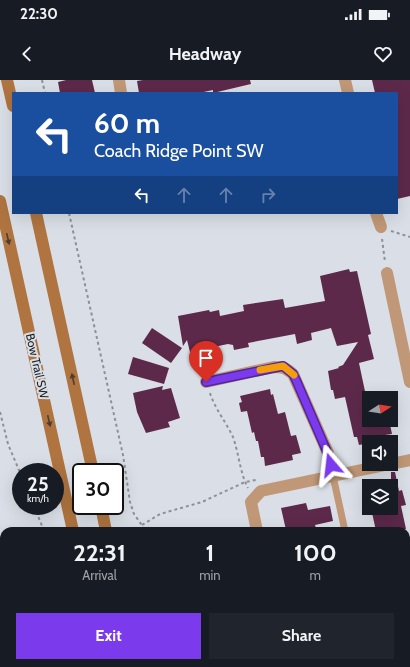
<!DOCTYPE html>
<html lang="en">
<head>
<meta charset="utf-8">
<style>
  body { margin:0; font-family:Cabin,sans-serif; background:#20242c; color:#f1f3f6; height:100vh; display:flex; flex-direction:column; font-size:15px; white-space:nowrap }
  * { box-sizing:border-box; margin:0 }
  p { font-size:13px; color:#9ea1a6 }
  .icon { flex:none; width:22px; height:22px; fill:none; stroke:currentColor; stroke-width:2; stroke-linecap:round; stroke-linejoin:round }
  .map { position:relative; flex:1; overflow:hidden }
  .details { position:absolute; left:0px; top:447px; width:410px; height:140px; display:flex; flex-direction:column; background:#171b24; border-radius:12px 12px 0 0; box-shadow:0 4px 16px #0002 }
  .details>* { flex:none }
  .top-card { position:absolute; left:12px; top:12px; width:386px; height:122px; border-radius:0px; box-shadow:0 4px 16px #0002; background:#1a4fa0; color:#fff; overflow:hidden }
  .needle { width:26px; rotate:78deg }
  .buttons { position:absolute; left:362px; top:311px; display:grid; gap:8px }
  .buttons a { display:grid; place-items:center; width:36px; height:36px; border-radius:0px; background:#171b24; box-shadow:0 4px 16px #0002; font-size:20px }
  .speed { position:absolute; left:12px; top:383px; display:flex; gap:8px; font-size:20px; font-weight:700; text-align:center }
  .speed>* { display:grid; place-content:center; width:52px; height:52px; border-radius:50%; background:#171b24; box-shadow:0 4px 16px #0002; line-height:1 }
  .speed small { font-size:10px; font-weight:400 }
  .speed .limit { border:2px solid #111; border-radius:6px; background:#fff; color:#111 }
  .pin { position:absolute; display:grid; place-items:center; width:34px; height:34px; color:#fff; margin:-41px -17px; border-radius:50% 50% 50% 0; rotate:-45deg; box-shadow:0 0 4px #0007 }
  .pin .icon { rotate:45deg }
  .me { position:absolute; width:44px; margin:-22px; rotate:343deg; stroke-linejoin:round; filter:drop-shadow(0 0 3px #0008) }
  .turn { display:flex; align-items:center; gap:14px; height:84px; padding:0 16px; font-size:18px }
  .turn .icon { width:52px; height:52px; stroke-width:2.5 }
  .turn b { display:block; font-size:28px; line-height:34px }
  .lanes { display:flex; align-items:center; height:38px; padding:0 16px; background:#0003; justify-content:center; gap:20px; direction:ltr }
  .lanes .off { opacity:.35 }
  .eta { display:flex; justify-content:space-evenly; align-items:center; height:68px; text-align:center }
  .eta b { font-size:24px; font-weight:700; line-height:28px }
  .button { display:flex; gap:8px; margin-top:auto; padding:8px 16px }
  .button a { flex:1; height:46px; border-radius:0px; background:#7c3aed; color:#fff; font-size:16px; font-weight:700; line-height:46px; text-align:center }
  .button a+a { background:#20242c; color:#f1f3f6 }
  .status { display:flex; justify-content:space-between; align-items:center; height:28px; padding:0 20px; background:#171b24; direction:ltr }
  .status svg { height:11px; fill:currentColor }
  header { display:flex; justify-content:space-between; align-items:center; height:52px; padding:0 16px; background:#171b24; font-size:18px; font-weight:700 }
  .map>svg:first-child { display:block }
  .building { fill:#5d294b }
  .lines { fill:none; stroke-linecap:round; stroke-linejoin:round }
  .path { stroke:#8d9197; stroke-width:2; stroke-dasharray:3 3; stroke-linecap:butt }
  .service { stroke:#c19877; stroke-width:7 }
  .minor { stroke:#c19877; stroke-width:12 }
  .secondary { stroke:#af7440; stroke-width:12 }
  .oneway { fill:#503d2c }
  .route-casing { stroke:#51269a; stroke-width:10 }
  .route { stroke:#7c3aed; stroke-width:7 }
  .slow { stroke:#f59e0b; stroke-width:7 }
  .labels { text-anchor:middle; stroke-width:4; stroke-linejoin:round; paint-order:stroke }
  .street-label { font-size:12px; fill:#1d1f22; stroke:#dadfe7 }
</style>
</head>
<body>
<div class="status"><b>22:30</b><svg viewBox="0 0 49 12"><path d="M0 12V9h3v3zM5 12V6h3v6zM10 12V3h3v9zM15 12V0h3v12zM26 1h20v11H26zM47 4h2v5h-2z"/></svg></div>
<header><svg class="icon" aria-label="back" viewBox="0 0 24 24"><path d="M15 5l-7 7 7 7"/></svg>Headway<svg class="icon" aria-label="heart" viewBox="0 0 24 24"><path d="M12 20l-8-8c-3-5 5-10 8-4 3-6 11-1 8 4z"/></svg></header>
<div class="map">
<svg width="410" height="587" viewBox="0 0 410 587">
  <rect width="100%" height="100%" fill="#dadfe7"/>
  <!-- building -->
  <g class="building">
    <polygon points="66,0 92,0 95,13 60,13 58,2"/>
    <polygon points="143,0 250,0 251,4 213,13 213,10 199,13 139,13 137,1"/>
    <polygon points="372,0 410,0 410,116 397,119 397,13 375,13"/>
    <polygon points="349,189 350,192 357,191 371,254 368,255 374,279 359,283 366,316 369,315 369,340 389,340 392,354 385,355 386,360 359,365 357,357 354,357 345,317 335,319 333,310 331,310 328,291 339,288 338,287 343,285 358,262 337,266 331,248 311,253 312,260 297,264 295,254 248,263 249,267 234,270 233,265 228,264 190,272 187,260 183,266 178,236 209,230 210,232 219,230 220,236 244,231 243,225 283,219 285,228 325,221 320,196"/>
    <polygon points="152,248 182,268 171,283 142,263"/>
    <polygon points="133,277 169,288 164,304 128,294"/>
    <polygon points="163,306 162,310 171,308 180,338 168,342 170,347 146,353 137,332 133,313"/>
    <polygon points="270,309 271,315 273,314 278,334 285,332 291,356 296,355 301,373 292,375 293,380 265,386 264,377 261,377 258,361 256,361 254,352 252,353 247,331 241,332 239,323 242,322 240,316"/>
    <polygon points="391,392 395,392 399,411 402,410 406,425 401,426 406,449 376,451 371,428 391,428"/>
    <polygon points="306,423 308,430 330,426 333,441 315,445 317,451 301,451 300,447 286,450 281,428"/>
  </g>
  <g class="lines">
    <!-- path -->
    <g class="path">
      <polyline points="42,0 45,13"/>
      <polyline points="69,133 123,375 130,422 134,434 146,451"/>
      <polyline points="391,151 410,157"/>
      <polyline points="382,159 385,182"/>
      <path d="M 210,313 C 215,329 226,342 233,357 C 239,374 240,393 248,408"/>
      <polyline points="0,332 8,364 21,395"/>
      <polyline points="34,426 44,451"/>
      <polyline points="142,445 160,434 202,422 245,402 256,400"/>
      <polyline points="79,583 80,587"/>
      <polyline points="198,583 199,587"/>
    </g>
    <!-- service -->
    <g class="service">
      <polyline points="333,396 345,451"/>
      <polyline points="47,583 48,587"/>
      <polyline points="382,583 384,587"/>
    </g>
    <!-- minor -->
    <g class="minor">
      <polyline points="119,0 121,13"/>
      <polyline points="345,0 348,13"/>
      <polyline points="376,133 381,147"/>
      <polyline points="387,193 410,302"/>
      <path d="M 206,302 L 274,287 C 283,287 286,288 293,294 L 328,373 L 333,396"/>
      <polyline points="391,384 410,380"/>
      <polyline points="257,451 251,422 261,411 390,384"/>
      <polyline points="0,463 4,462"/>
      <polyline points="293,583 295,587"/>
    </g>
    <!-- secondary -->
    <g class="secondary">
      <polyline points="7,0 13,26"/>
      <polyline points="0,121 73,451"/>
      <polyline points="36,133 93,392"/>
      <polyline points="101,426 106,451"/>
      <polyline points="104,583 105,587"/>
      <polyline points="137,583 138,587"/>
    </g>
  </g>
  <!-- one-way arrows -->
  <defs><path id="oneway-solid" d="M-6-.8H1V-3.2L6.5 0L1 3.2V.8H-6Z"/></defs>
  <g class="oneway">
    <use href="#oneway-solid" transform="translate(8 159) rotate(77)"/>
    <use href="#oneway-solid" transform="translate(73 299) rotate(-102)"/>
    <use href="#oneway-solid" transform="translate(49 341) rotate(77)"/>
  </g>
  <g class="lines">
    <!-- route casing -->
    <g class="route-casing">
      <polyline id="route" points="206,302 283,286 293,294 296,300 328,374 331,385"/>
    </g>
    <!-- route -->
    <use href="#route" class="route"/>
    <!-- slow -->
    <polyline class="slow" points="260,290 283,286 294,295"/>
  </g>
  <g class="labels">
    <!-- street labels -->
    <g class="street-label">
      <text transform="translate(37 286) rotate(77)" y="4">Bow Trail SW</text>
    </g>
  </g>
</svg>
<div class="buttons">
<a><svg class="needle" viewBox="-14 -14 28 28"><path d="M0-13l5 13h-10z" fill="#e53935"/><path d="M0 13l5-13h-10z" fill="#9ea1a6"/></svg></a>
<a><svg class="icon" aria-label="sound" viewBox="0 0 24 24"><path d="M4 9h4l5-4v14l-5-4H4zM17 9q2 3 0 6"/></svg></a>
<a><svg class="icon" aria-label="layers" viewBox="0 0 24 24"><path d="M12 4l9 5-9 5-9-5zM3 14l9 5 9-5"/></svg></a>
</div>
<div class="speed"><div>25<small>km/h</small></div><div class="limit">30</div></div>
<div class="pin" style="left:206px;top:302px;background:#d93025"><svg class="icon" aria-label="arrive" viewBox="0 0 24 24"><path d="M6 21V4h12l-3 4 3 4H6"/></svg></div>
<svg class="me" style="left:331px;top:385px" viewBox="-20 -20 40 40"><path d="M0-17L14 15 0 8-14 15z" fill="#7c3aed" stroke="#fff" stroke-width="4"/></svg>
<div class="top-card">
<div class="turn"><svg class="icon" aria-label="left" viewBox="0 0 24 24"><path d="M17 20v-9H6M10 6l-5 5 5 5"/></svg><div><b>60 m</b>Coach Ridge Point SW</div></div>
<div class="lanes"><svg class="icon" aria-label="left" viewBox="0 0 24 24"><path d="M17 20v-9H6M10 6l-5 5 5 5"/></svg><svg class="icon off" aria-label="ahead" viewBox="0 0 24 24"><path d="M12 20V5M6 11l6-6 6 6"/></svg><svg class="icon off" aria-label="ahead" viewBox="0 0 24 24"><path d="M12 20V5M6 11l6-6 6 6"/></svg><svg class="icon off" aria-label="right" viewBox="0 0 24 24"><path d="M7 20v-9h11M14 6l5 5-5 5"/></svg></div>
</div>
<section class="details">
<div class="eta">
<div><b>22:31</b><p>Arrival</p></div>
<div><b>1</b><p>min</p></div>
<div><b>100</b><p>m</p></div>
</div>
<div class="button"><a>Exit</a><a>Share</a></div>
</section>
</div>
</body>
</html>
